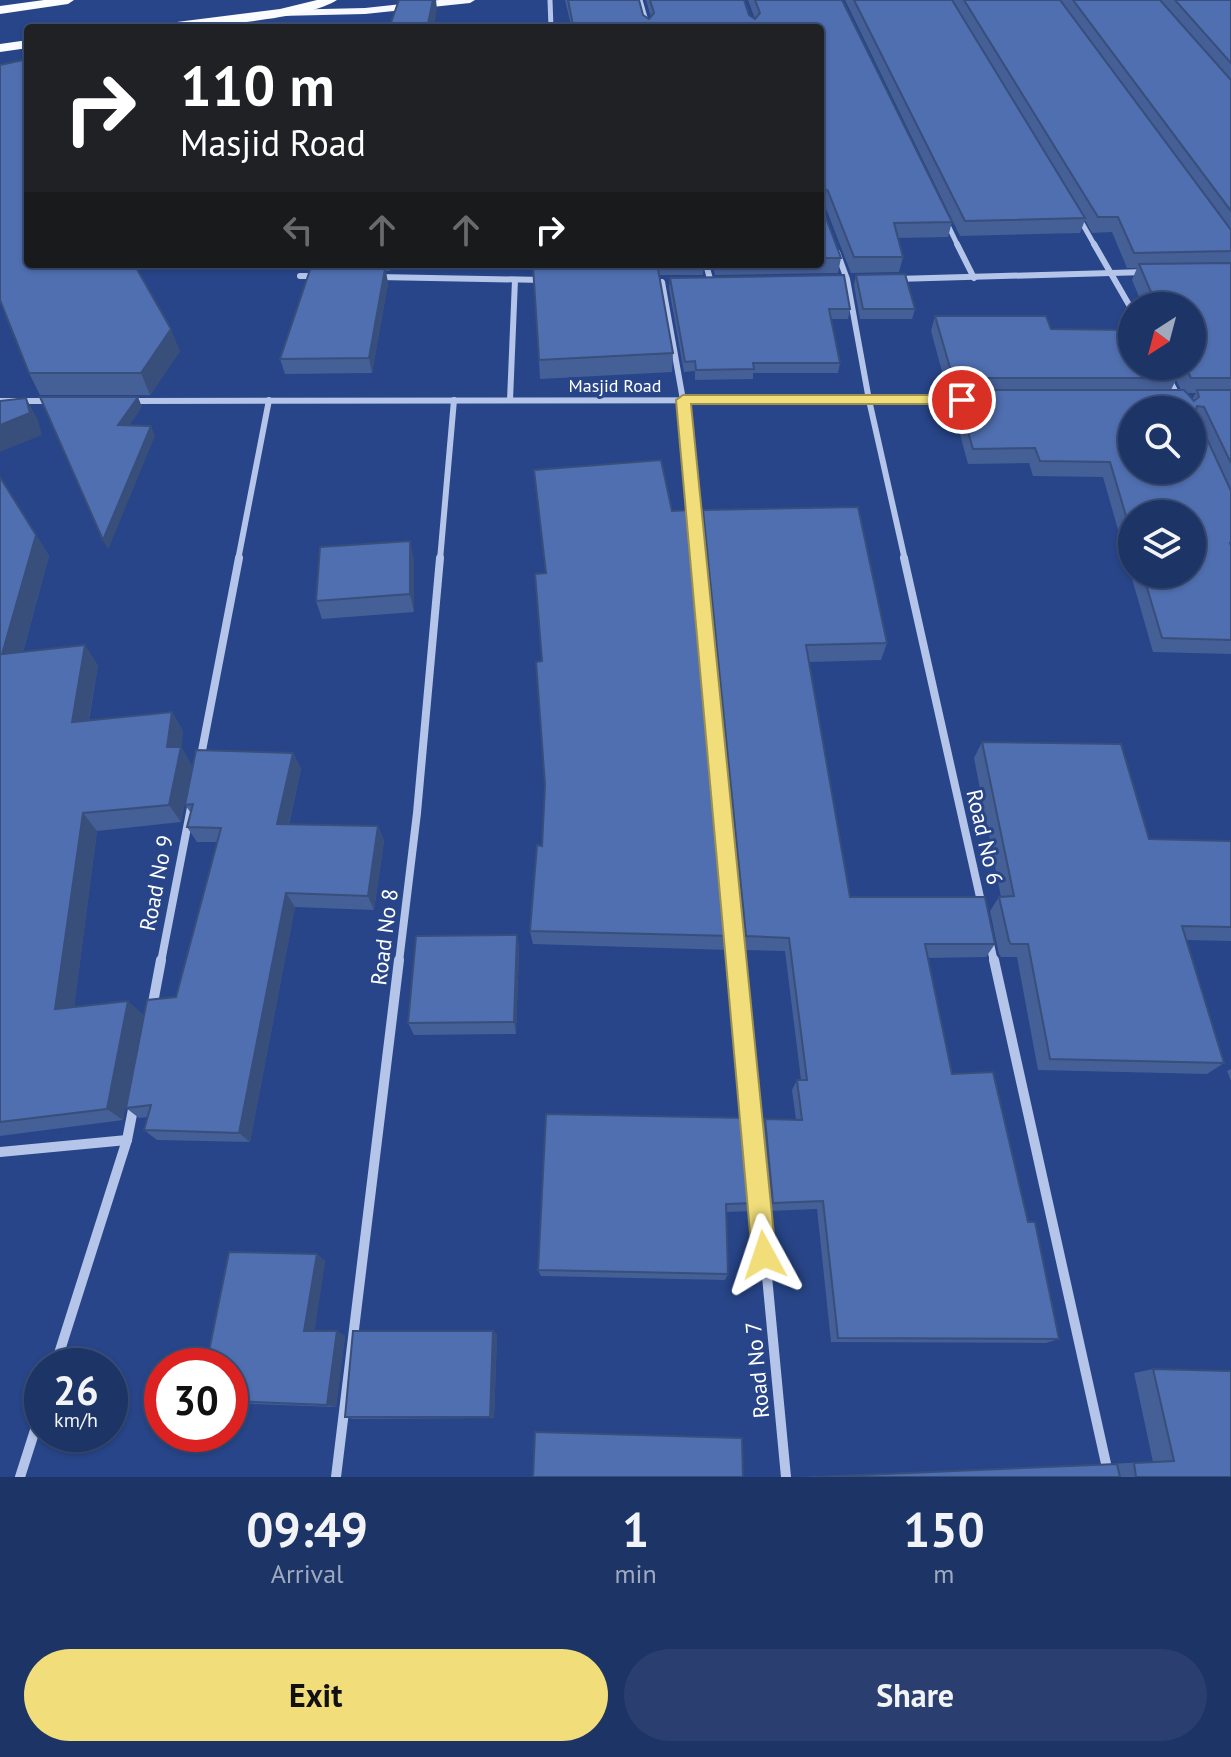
<!DOCTYPE html>
<html lang="en">
<head>
<meta charset="utf-8">
<style>
  body { margin:0; font-family:"PT Sans",sans-serif; background:#2a3f6f; color:#f1f3f6; height:100vh; display:flex; flex-direction:column; font-size:30px; white-space:nowrap }
  * { box-sizing:border-box; margin:0 }
  p { font-size:26px; color:#a0aabf }
  .icon { flex:none; width:44px; height:44px; fill:none; stroke:currentColor; stroke-width:2; stroke-linecap:round; stroke-linejoin:round }
  .map { position:relative; height:1477px; overflow:hidden }
  .panel { display:flex; flex-direction:column; background:#1d3466; flex:1 }
  .panel>* { flex:none }
  .banner { position:absolute; left:24px; top:24px; width:800px; height:244px; border-radius:8px; box-shadow:0 2px 6px #0004,0 0 0 2px #3b4f7a; background:#202124; color:#fff; overflow:hidden }
  .needle { width:52px; rotate:216deg }
  .buttons { position:absolute; left:1118px; top:292px; display:grid; gap:16px }
  .buttons a { display:grid; place-items:center; width:88px; height:88px; border-radius:50%; background:#1d3466; box-shadow:0 2px 6px #0004,0 0 0 2px #3b4f7a; font-size:40px }
  .speed { position:absolute; left:24px; top:1348px; display:flex; gap:16px; font-size:40px; font-weight:700; text-align:center }
  .speed>* { display:grid; place-content:center; width:104px; height:104px; border-radius:50%; background:#1d3466; box-shadow:0 2px 6px #0004,0 0 0 2px #3b4f7a; line-height:1 }
  .speed small { font-size:20px; font-weight:400 }
  .speed .limit { border:12px solid #d22; background:#fff; color:#111 }
  .pin { position:absolute; display:grid; place-items:center; width:68px; height:68px; color:#fff; margin:-34px; border:4px solid #fff; border-radius:50%; box-shadow:0 2px 8px #0007 }
  .me { position:absolute; width:88px; margin:-44px; rotate:355deg; stroke-linejoin:round; filter:drop-shadow(0 0 6px #0008) }
  .turn { display:flex; align-items:center; gap:28px; height:168px; padding:0 24px; font-size:36px }
  .turn .icon { width:104px; height:104px; stroke-width:2.5 }
  .turn b { display:block; font-size:56px; line-height:68px }
  .lanes { display:flex; align-items:center; height:76px; padding:0 24px; background:#0003; justify-content:center; gap:40px; direction:ltr }
  .lanes .off { opacity:.35 }
  .eta { display:flex; justify-content:space-evenly; align-items:center; height:136px; text-align:center }
  .eta b { font-size:48px; font-weight:700; line-height:56px }
  .primary-button { display:flex; gap:16px; margin-top:auto; padding:16px 24px }
  .primary-button a { flex:1; height:92px; border-radius:48px; background:#f1dd79; color:#111; font-size:32px; font-weight:700; line-height:92px; text-align:center }
  .primary-button a+a { background:#2a3f6f; color:#f1f3f6 }
  .map>svg:first-child { display:block }
  .lines { fill:none; stroke-linecap:round; stroke-linejoin:round }
  .minor-far3 { stroke:#b4c5e9; stroke-width:5 }
  .minor-far2 { stroke:#b4c5e9; stroke-width:6 }
  .minor-far1 { stroke:#b4c5e9; stroke-width:8 }
  .minor { stroke:#b4c5e9; stroke-width:10 }
  .primary { fill:#f6f8fe; fill-rule:evenodd }
  .trunk { fill:#fafcfe; fill-rule:evenodd }
  .wall { fill:#455f97; fill-rule:evenodd }
  .shaded-wall { fill:#384e7b }
  .building { fill:#506fb0; stroke:#384e7b; stroke-width:2; fill-rule:evenodd }
  .route { fill:#f1dd79; stroke:#9d904f; stroke-width:2 }
  .labels { text-anchor:middle; stroke-width:6; stroke-linejoin:round; paint-order:stroke }
  .far-street-label { font-size:18px; fill:#fff; stroke:#274588 }
  .street-label { font-size:22px; fill:#fff; stroke:#274588 }
</style>
</head>
<body>
<div class="map">
<svg width="1231" height="1477" viewBox="0 0 1231 1477">
  <rect width="100%" height="100%" fill="#274588"/>
  <g class="lines">
    <!-- minor-far3 -->
    <g class="minor-far3">
      <polyline points="550,0 551,28"/>
      <polyline points="640,0 648,28"/>
      <polyline points="1078,216 1095,246"/>
      <polyline points="946,221 958,246"/>
    </g>
    <!-- minor-far2 -->
    <g class="minor-far2">
      <polyline points="957,244 974,278"/>
      <polyline points="1094,244 1132,310"/>
      <polyline points="837,252 847,279 869,400 905,560"/>
      <polyline points="706,264 710,279"/>
      <polyline points="300,276 316,276"/>
      <polyline points="378,277 544,280"/>
      <polyline points="896,279 1146,272"/>
      <polyline points="662,282 683,400 698,560"/>
      <polyline points="1162,366 1185,410"/>
      <polyline points="510,400 515,280"/>
      <polyline points="0,401 50,401"/>
      <polyline points="132,401 962,400"/>
      <polyline points="238,560 269,400"/>
      <polyline points="440,560 454,400"/>
    </g>
    <!-- minor-far1 -->
    <g class="minor-far1">
      <polyline points="698,558 737,962"/>
      <polyline points="904,558 982,906"/>
      <polyline points="200,761 239,558"/>
      <polyline points="989,939 994,962"/>
      <polyline points="161,962 192,802"/>
      <polyline points="399,962 417,813 440,558"/>
    </g>
    <!-- minor -->
    <g class="minor">
      <polyline points="737,960 786,1477"/>
      <polyline points="994,960 1109,1477"/>
      <polyline points="152,1008 161,960"/>
      <polyline points="0,1152 127,1140"/>
      <polyline points="55,1366 127,1140 134,1104"/>
      <polyline points="20,1477 42,1408"/>
      <polyline points="336,1477 399,960"/>
    </g>
    <!-- primary -->
    <polygon class="primary" points="439,0 475,0 470,3 365,14 280,16 275,13 280,10 365,8"/>
    <!-- trunk -->
    <g class="trunk">
      <polygon points="44,0 74,0 68,4 0,14 0,6"/>
      <path d="M 317,0 L 337,0 C 307,20 194,28 155,28 L 161,24 L 280,9 Z"/>
      <polygon points="28,40 28,48 0,52 0,44"/>
    </g>
  </g>
  <!-- wall -->
  <g class="wall">
    <polygon points="565,0 639,0 643,15 649,19 651,17 646,0 744,0 749,15 755,19 748,0 842,0 952,222 948,237 898,238 903,257 899,272 851,273 825,206 820,203 841,258 838,273 715,275 712,264 820,264 820,28 571,25"/>
    <path d="M 845,0 L 1231,0 L 1231,654 L 1153,652 L 1103,477 L 1033,476 L 1029,463 L 968,464 L 952,405 L 955,393 L 948,393 L 931,331 L 935,316 L 1051,329 L 1132,366 L 1192,366 L 1192,306 L 1143,306 L 1132,280 L 1137,268 L 1127,268 L 1112,232 L 1092,233 L 1085,220 L 1080,233 L 960,236 ZM 1176,380 L 1181,390 L 1171,390 ZM 1187,393 L 1196,393 L 1192,399 ZM 1132,514 L 1192,574 L 1132,574 Z"/>
    <polygon points="28,264 180,351 150,395 40,395 29,373 5,315"/>
    <polygon points="318,264 392,264 390,271 386,271 388,283 372,373 285,374 280,359 318,268"/>
    <polygon points="533,264 550,264 550,267 562,267 562,264 704,264 703,275 659,275 673,353 672,372 540,379"/>
    <polygon points="856,275 915,309 912,319 860,319 854,285"/>
    <polygon points="670,278 850,309 848,319 831,319 840,363 838,373 753,373 753,379 695,380 695,371 684,372 669,288"/>
    <polygon points="534,470 732,936 729,950 533,944 530,931 542,846 545,785 542,661 546,573"/>
    <polygon points="0,477 49,556 23,652 98,665 89,720 172,712 183,731 181,747 192,766 181,822 97,831 74,1007 143,1014 123,1120 0,1136"/>
    <polygon points="703,510 887,643 881,660 809,662 850,897 995,944 986,957 927,958 952,1074 1028,1222 1059,1339 1046,1343 831,1342 817,1209 769,1211 761,1129 765,1119 796,1120 792,1090 797,1080 801,1080 785,951 743,950 701,529"/>
    <polygon points="414,559 414,612 322,619 316,601"/>
    <polygon points="982,742 1149,839 1231,841 1231,941 1187,940 1224,1063 1207,1074 1038,1070 1017,957 1001,957 999,954 990,911 999,897 1001,897 974,758"/>
    <polygon points="293,753 301,769 289,824 378,826 384,841 374,910 295,907 250,1142 157,1140 144,1130 148,1117 139,1118 126,1108 176,997 217,842 197,842 187,827 191,813 185,805"/>
    <polygon points="517,935 519,949 516,1034 414,1035 408,1023"/>
    <polygon points="1231,1069 1231,1081 1227,1071"/>
    <polygon points="546,1114 757,1203 753,1211 726,1212 728,1274 725,1280 541,1276 538,1270"/>
    <polygon points="317,1254 325,1261 314,1331 337,1331 345,1336 336,1407 230,1403 230,1366"/>
    <polygon points="493,1331 497,1335 494,1418 353,1419 345,1417"/>
    <polygon points="1153,1369 1231,1477 803,1477 1153,1462 1134,1373"/>
  </g>
  <!-- shaded-wall -->
  <g class="shaded-wall">
    <polygon points="433,0 436,0 437,9 434,28 427,28"/>
    <polygon points="385,269 388,283 372,373 369,358"/>
    <polygon points="171,329 180,351 150,395 141,373"/>
    <polygon points="138,397 142,407 123,435 118,425"/>
    <polygon points="26,398 38,420 42,435 0,452 0,425"/>
    <polygon points="151,426 155,436 108,550 103,540"/>
    <polygon points="0,477 49,556 17,673 2,654"/>
    <polygon points="410,541 414,559 414,612 410,594"/>
    <polygon points="85,645 98,665 85,740 72,722"/>
    <polygon points="172,712 183,731 181,747 192,766 181,822 169,805 167,747"/>
    <polygon points="293,753 301,769 285,839 277,824"/>
    <polygon points="83,813 97,831 72,1023 55,1009"/>
    <polygon points="378,826 384,841 374,910 368,896"/>
    <polygon points="286,893 295,907 250,1142 239,1133"/>
    <polygon points="517,935 519,949 516,1034 514,1022"/>
    <polygon points="128,1001 143,1014 123,1120 107,1109"/>
    <polygon points="317,1254 325,1261 314,1336 304,1331"/>
    <polygon points="337,1331 345,1336 336,1407 327,1405"/>
    <polygon points="493,1331 497,1335 494,1418 490,1417"/>
  </g>
  <!-- building -->
  <g class="building">
    <polygon points="399,0 433,0 427,28 389,28"/>
    <polygon points="568,0 639,0 643,15 649,19 654,13 650,0 744,0 749,15 755,19 760,13 755,0 842,0 952,222 894,223 903,257 854,257 828,191 823,187 820,191 820,28 480,28 480,25 573,25"/>
    <polygon points="854,0 952,0 1085,218 965,221"/>
    <polygon points="964,0 1060,0 1231,230 1231,251 1134,253 1118,217 1098,217"/>
    <polygon points="1073,0 1160,0 1231,80 1231,211"/>
    <polygon points="1175,0 1231,0 1231,63"/>
    <polygon points="28,59 28,264 134,264 171,329 141,373 29,373 0,300 0,65"/>
    <polygon points="820,202 841,258 820,258"/>
    <polygon points="1231,263 1231,378 1191,378 1185,366 1192,366 1192,306 1157,306 1139,264"/>
    <polygon points="533,266 658,269 673,353 539,360"/>
    <polygon points="311,267 385,269 369,358 280,359"/>
    <polygon points="905,274 915,309 863,309 856,275"/>
    <polygon points="844,275 850,309 829,309 840,363 753,363 754,369 696,370 695,361 685,362 670,278"/>
    <polygon points="935,316 1046,316 1051,329 1132,330 1132,366 1171,366 1177,378 953,378"/>
    <path d="M 956,390 L 1184,390 L 1194,401 L 1199,397 L 1197,390 L 1231,390 L 1231,463 L 1204,407 L 1197,406 L 1195,413 L 1231,491 L 1231,543 L 1230,543 L 1231,546 L 1231,640 L 1162,638 L 1143,574 L 1192,574 L 1192,514 L 1132,514 L 1132,536 L 1110,462 L 1040,461 L 1035,448 L 973,449 ZM 1132,410 L 1192,410 L 1192,470 L 1132,470 Z"/>
    <polygon points="40,397 138,397 118,425 151,426 103,540"/>
    <polygon points="26,398 30,413 0,425 0,401"/>
    <polygon points="661,460 672,511 691,510 732,936 530,931 537,845 542,846 545,785 536,662 542,661 535,574 546,573 534,470"/>
    <polygon points="0,477 36,535 2,654 85,645 72,722 172,712 167,747 181,747 169,805 83,813 55,1009 128,1001 107,1109 0,1122"/>
    <polygon points="858,507 887,643 806,645 850,897 985,897 995,944 925,944 952,1074 993,1072 1028,1222 1035,1222 1059,1339 838,1338 823,1201 773,1203 765,1119 802,1120 797,1080 807,1080 789,938 746,936 703,510"/>
    <polygon points="410,541 410,594 316,601 320,547"/>
    <polygon points="982,742 1121,744 1149,839 1231,841 1231,927 1182,926 1224,1063 1050,1059 1028,944 1011,944 1009,941 999,897 1014,896"/>
    <polygon points="196,750 293,753 277,824 378,826 368,896 286,893 239,1133 144,1130 151,1105 126,1108 147,1000 176,997 221,828 187,827 193,804 185,805"/>
    <polygon points="517,935 514,1022 408,1023 416,936"/>
    <polygon points="546,1114 749,1118 757,1203 726,1204 728,1274 538,1270"/>
    <polygon points="229,1252 317,1254 304,1331 337,1331 327,1405 230,1401 230,1366 206,1366"/>
    <polygon points="353,1331 493,1331 490,1417 345,1417"/>
    <polygon points="1153,1369 1231,1371 1231,1477 1136,1477 1134,1463 1174,1461"/>
    <polygon points="535,1432 742,1438 743,1477 533,1477"/>
    <polygon points="1117,1464 1120,1477 816,1477"/>
  </g>
  <!-- route -->
  <polygon class="route" points="683,395 962,395 970,400 962,404 691,404 776,1255 773,1264 764,1267 756,1264 752,1255 676,400"/>
  <g class="labels">
    <!-- far-street labels -->
    <g class="far-street-label">
      <text x="615" y="392">Masjid Road</text>
    </g>
    <!-- street labels -->
    <g class="street-label">
      <text transform="translate(985 837) rotate(77)" y="8">Road No 6</text>
      <text transform="translate(156 883) rotate(-79)" y="8">Road No 9</text>
      <text transform="translate(384 937) rotate(-83)" y="8">Road No 8</text>
      <text transform="translate(757 1370) rotate(-95)" y="8">Road No 7</text>
    </g>
  </g>
</svg>
<div class="buttons">
<a><svg class="needle" viewBox="-14 -14 28 28"><path d="M0-13l5 13h-10z" fill="#e53935"/><path d="M0 13l5-13h-10z" fill="#a0aabf"/></svg></a>
<a><svg class="icon" aria-label="search" viewBox="0 0 24 24"><circle cx="10" cy="10" r="6"/><path d="M15 15l6 6"/></svg></a>
<a><svg class="icon" aria-label="layers" viewBox="0 0 24 24"><path d="M12 4l9 5-9 5-9-5zM3 14l9 5 9-5"/></svg></a>
</div>
<div class="speed"><div>26<small>km/h</small></div><div class="limit">30</div></div>
<div class="pin" style="left:962px;top:400px;background:#d93025"><svg class="icon" aria-label="arrive" viewBox="0 0 24 24"><path d="M6 21V4h12l-3 4 3 4H6"/></svg></div>
<svg class="me" style="left:764px;top:1255px" viewBox="-20 -20 40 40"><path d="M0-17L14 15 0 8-14 15z" fill="#f1dd79" stroke="#fff" stroke-width="4"/></svg>
<div class="banner">
<div class="turn"><svg class="icon" aria-label="right" viewBox="0 0 24 24"><path d="M7 20v-9h11M14 6l5 5-5 5"/></svg><div><b>110 m</b>Masjid Road</div></div>
<div class="lanes"><svg class="icon off" aria-label="left" viewBox="0 0 24 24"><path d="M17 20v-9H6M10 6l-5 5 5 5"/></svg><svg class="icon off" aria-label="ahead" viewBox="0 0 24 24"><path d="M12 20V5M6 11l6-6 6 6"/></svg><svg class="icon off" aria-label="ahead" viewBox="0 0 24 24"><path d="M12 20V5M6 11l6-6 6 6"/></svg><svg class="icon" aria-label="right" viewBox="0 0 24 24"><path d="M7 20v-9h11M14 6l5 5-5 5"/></svg></div>
</div>
</div>
<section class="panel">
<div class="eta">
<div><b>09:49</b><p>Arrival</p></div>
<div><b>1</b><p>min</p></div>
<div><b>150</b><p>m</p></div>
</div>
<div class="primary-button"><a>Exit</a><a>Share</a></div>
</section>
</body>
</html>
